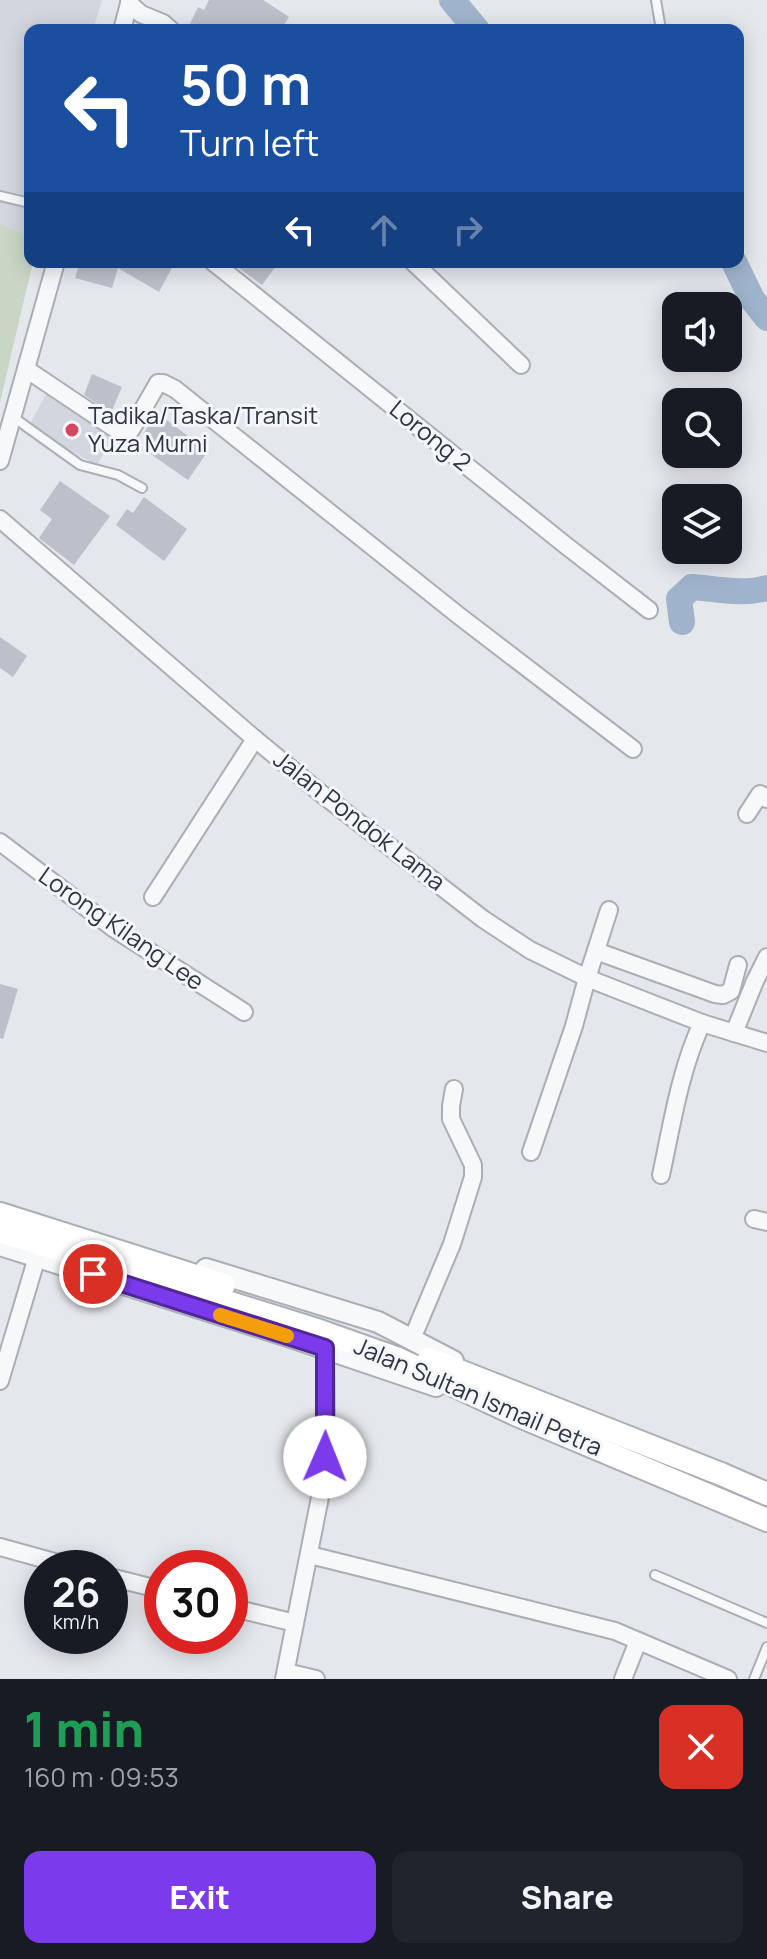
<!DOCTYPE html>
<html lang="en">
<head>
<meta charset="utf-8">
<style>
  body { margin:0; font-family:Manrope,sans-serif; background:#20242c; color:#f1f3f6; height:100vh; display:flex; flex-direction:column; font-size:30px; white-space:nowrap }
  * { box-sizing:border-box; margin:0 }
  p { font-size:26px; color:#9ea1a6 }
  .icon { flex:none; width:44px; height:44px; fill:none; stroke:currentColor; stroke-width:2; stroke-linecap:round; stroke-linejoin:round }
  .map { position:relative; height:1679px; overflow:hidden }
  .details { display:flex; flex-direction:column; background:#171b24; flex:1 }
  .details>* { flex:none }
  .top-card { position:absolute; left:24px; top:24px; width:720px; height:244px; border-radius:16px; box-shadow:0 4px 20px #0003; background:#1a4fa0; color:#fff; overflow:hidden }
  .fabs { position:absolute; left:662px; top:292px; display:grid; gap:16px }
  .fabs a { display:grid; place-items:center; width:80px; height:80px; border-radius:16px; background:#171b24; box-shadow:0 4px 20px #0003; font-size:40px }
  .speed { position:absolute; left:24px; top:1550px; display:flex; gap:16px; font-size:40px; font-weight:700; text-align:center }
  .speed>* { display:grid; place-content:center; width:104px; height:104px; border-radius:50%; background:#171b24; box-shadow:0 4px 20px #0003; line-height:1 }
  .speed small { font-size:20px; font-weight:400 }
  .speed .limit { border:12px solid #d22; background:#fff; color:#111 }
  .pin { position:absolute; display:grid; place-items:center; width:68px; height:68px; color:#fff; margin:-34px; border:4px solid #fff; border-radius:50%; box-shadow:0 2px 8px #0007 }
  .me { position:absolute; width:88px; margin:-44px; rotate:1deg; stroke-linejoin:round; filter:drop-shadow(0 0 6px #0008) }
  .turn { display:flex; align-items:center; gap:28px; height:168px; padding:0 24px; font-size:36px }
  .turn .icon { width:104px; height:104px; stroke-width:2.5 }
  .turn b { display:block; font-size:56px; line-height:68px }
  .lanes { display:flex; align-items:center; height:76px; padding:0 24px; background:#0003; justify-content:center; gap:40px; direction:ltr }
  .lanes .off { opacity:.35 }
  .round { display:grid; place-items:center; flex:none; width:84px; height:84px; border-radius:16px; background:#20242c }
  .overview { display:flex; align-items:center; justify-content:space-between; height:136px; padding:0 24px }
  h1 { font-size:48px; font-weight:800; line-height:60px; color:#1e9e55 }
  .button { display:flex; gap:16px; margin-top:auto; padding:16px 24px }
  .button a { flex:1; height:92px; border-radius:16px; background:#7c3aed; color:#fff; font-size:32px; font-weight:800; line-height:92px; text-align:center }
  .button a+a { background:#20242c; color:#f1f3f6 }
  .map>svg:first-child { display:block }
  .built { fill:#d2d6de }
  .green { fill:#c9d6c5 }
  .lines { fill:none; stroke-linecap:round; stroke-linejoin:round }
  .river { stroke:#9fb4cc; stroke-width:26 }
  .building { fill:#bbc0ca }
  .service-casing { stroke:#a9aeb7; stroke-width:12 }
  .minor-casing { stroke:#a9aeb7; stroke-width:20 }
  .tertiary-casing { stroke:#a9aeb7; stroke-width:24 }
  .secondary-casing { stroke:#a9aeb7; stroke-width:26 }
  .service { stroke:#f7f8fa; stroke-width:8 }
  .minor { stroke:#f7f8fa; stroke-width:16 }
  .tertiary { stroke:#f7f8fa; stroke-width:20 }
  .secondary { stroke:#fff; stroke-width:22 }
  .route-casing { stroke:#51269a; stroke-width:20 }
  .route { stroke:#7c3aed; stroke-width:14 }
  .slow { stroke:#f59e0b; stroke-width:14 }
  .poi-dot { fill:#d1495b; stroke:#f4f6f9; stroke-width:3 }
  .labels { text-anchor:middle; stroke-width:6; stroke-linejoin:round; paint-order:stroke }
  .poi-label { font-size:24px; fill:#2b3445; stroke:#f4f6f9; text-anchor:start }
  .street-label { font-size:24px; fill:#2b3445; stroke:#f4f6f9 }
</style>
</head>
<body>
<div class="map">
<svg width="767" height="1679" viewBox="0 0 767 1679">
  <rect width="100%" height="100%" fill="#e4e7ec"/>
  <!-- built -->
  <g class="built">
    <polygon points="0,0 102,0 93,30 30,30 30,262 0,394"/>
    <polygon points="46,394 116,433 97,465 28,428"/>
  </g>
  <!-- green -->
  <polygon class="green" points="0,225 30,236 30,262 33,262 0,402"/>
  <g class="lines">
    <!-- river -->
    <g class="river">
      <polyline points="452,0 477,30"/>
      <polyline points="734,262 752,299 767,318"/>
      <path d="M 682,622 L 679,599 L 692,587 C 718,589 741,595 767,588"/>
    </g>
  </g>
  <!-- building -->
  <g class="building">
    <polygon points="209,0 263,0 289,17 281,30 187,30 198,7 204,10"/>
    <polygon points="80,262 175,262 159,292 118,268 112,288 75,278"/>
    <polygon points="231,262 279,262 262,285"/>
    <polygon points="92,374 122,387 111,413 84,395"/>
    <polygon points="154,418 161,422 164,418 208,451 188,480 145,450 151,440 143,434"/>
    <polygon points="60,481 110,516 74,565 39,538 52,519 40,510"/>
    <polygon points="144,497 187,529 164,561 116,525 127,509 133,513"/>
    <polygon points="0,637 27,656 13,677 0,668"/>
    <polygon points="0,984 18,989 3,1039 0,1038"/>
  </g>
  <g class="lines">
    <!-- service casing -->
    <g class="service-casing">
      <g id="service">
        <polyline points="656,0 661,30"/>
        <polyline points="0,196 30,203"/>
        <polyline points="13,417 80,465 118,475 142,488"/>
        <polyline points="655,1575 767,1623"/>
        <polyline points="754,1679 767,1647"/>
      </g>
    </g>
    <!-- minor casing -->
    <g class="minor-casing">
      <g id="minor">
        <polyline points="129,3 141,14 163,23 171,30"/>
        <polyline points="122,30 130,0"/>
        <polyline points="213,262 564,544 649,610"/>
        <polyline points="413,262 521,365"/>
        <polyline points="26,369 117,430 124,432 131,430 158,383 163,383 175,389 458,615 633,749"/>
        <polyline points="0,461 56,262"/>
        <polyline points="0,519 255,739 323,795 483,919 530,950 587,978 702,1023 767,1043"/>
        <polyline points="747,814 760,794 767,799"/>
        <polyline points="0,842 113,928 244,1012"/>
        <polyline points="153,897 255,739"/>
        <polyline points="596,951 715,994 723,995 731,991 738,965"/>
        <polyline points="734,1033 755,981 767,957"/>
        <polyline points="531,1152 574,1026 587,978 609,910"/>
        <path d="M 661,1175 C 672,1124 680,1070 702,1023"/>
        <polyline points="754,1219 767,1222"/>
        <polyline points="412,1339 452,1244 473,1177 473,1165 451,1119 451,1106 454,1089"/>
        <polyline points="0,1381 37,1257"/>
        <polyline points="0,1547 76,1568"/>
        <polyline points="310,1555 615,1631 728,1679"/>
        <polyline points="110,1577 162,1590"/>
        <polyline points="230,1607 295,1623"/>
        <polyline points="286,1672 316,1679"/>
        <polyline points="284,1679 324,1477 326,1436 325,1348"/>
        <polyline points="623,1679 638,1641"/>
      </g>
    </g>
    <!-- tertiary casing -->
    <g class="tertiary-casing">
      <g id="tertiary">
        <polyline points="0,1245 288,1336 436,1386"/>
        <polyline points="206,1269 378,1322 453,1361"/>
      </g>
    </g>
    <!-- secondary casing -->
    <g class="secondary-casing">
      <g id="secondary">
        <polyline points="0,1214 224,1285"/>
        <polyline points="0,1231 320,1331 396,1358 515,1414 767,1520"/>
        <polyline points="429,1359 721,1474 767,1494"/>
      </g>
    </g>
    <!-- service -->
    <use href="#service" class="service"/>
    <!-- minor -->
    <use href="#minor" class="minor"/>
    <!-- tertiary -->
    <use href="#tertiary" class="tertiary"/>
    <!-- secondary -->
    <use href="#secondary" class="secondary"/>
  </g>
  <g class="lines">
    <!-- route casing -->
    <g class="route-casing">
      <polyline id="route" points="93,1274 325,1348 325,1457"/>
    </g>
    <!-- route -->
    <use href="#route" class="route"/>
    <!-- slow -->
    <polyline class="slow" points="220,1315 287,1336"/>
  </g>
  <!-- markers -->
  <circle class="poi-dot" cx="72" cy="430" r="8"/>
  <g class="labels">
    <!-- poi labels -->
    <g class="poi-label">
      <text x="88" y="424">Tadika/Taska/Transit<tspan x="88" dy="28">Yuza Murni</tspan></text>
    </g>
    <!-- street labels -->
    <g class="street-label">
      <text transform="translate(430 436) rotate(39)" y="8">Lorong 2</text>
      <text transform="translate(359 821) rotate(38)" y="8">Jalan Pondok Lama</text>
      <text transform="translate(121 929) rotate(35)" y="8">Lorong Kilang Lee</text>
      <text transform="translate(478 1397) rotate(23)" y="8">Jalan Sultan Ismail Petra</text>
    </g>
  </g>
</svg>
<div class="fabs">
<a><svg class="icon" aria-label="sound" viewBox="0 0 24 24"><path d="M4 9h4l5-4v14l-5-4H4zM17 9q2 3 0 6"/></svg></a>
<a><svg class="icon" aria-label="search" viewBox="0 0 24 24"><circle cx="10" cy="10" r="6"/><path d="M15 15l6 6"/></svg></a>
<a><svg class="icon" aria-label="layers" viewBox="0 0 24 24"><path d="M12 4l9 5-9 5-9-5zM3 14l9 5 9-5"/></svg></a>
</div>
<div class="speed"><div>26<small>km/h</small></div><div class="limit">30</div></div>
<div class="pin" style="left:93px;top:1274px;background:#d93025"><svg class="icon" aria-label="arrive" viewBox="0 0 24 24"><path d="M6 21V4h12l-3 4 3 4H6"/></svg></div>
<svg class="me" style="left:325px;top:1457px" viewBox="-20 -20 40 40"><circle r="19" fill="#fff"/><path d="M0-13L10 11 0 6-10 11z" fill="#7c3aed"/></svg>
<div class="top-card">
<div class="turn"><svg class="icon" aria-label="left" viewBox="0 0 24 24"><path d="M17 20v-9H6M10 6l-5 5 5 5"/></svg><div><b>50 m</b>Turn left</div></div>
<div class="lanes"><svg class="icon" aria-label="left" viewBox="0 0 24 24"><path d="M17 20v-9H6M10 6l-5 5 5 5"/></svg><svg class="icon off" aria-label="ahead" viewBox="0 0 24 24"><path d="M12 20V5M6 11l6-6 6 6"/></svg><svg class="icon off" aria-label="right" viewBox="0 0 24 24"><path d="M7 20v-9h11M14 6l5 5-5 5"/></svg></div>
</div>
</div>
<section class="details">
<div class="overview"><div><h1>1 min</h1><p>160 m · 09:53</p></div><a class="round" style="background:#d93025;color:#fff"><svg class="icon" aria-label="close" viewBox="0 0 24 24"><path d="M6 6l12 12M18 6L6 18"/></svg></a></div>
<div class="button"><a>Exit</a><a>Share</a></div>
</section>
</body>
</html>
